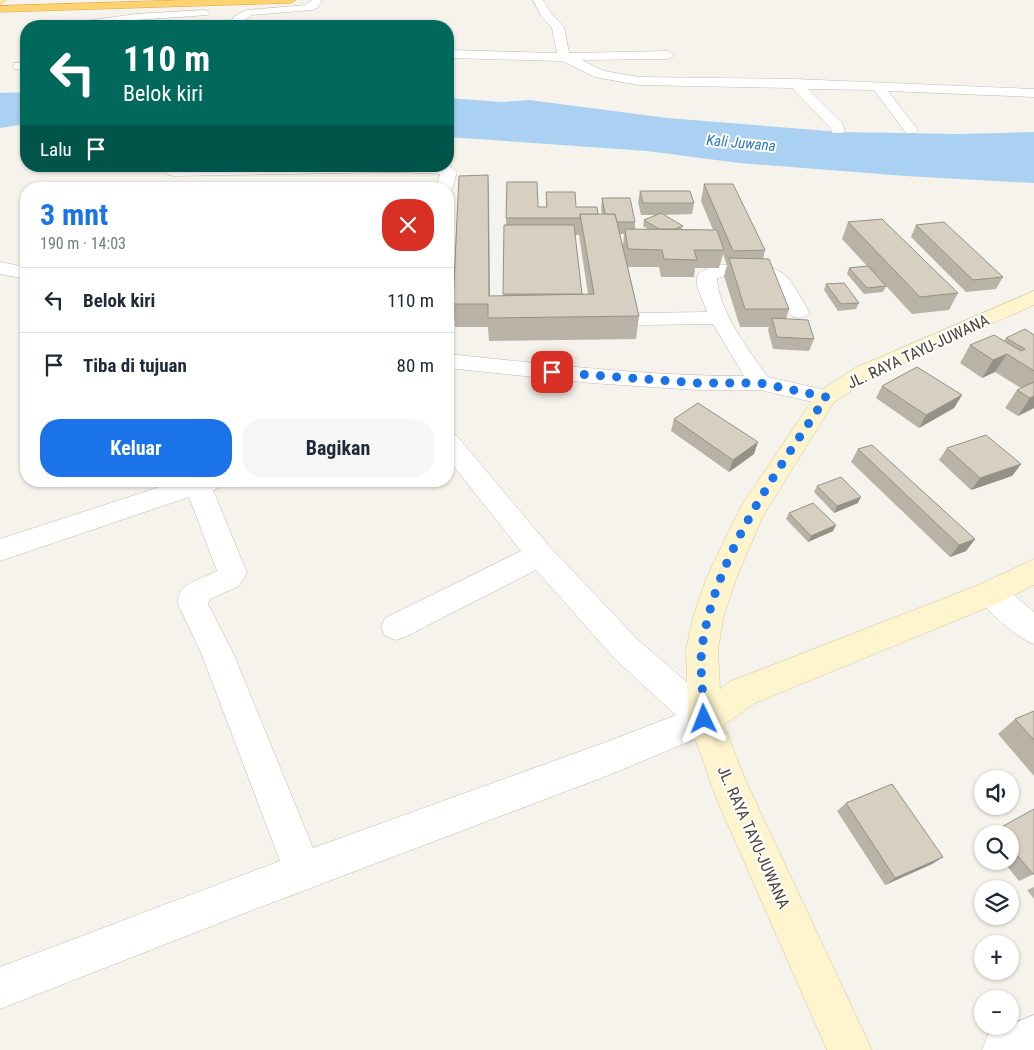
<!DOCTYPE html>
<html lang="id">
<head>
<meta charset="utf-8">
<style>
  body { margin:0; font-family:"Roboto Condensed",sans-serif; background:#f6f6f7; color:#1f2937; height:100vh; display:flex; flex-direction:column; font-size:19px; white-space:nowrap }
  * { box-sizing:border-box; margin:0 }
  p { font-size:16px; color:#747a83 }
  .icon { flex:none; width:28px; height:28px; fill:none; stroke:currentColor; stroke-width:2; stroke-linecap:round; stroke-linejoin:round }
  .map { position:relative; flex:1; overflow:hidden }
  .drawer { position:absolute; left:20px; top:182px; width:434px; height:305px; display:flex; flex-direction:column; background:#fff; border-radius:20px; box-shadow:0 1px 4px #0004 }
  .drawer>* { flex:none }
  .top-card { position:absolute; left:20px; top:20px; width:434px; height:152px; border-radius:20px; box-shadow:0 1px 4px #0004; background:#00695c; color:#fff; overflow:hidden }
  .tools { position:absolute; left:974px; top:770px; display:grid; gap:10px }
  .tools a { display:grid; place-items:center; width:45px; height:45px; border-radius:50%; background:#fff; box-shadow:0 1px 4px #0004; font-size:25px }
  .pin { position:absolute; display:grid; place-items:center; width:42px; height:42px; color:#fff; margin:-21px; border-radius:10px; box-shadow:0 2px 8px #0006 }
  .me { position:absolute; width:55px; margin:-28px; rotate:358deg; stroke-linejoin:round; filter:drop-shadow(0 0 4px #0008) }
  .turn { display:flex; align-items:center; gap:18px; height:105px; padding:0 20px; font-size:22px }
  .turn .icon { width:65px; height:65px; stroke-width:2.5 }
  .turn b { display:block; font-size:35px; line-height:42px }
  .then { display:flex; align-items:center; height:48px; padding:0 20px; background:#0003; gap:10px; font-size:19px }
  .round { display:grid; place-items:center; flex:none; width:52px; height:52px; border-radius:20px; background:#f6f6f7 }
  .head { display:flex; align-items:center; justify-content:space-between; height:85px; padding:0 20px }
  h1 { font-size:30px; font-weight:700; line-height:38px; color:#1a73e8 }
  .action { display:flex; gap:10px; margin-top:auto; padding:10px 20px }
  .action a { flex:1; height:58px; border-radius:20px; background:#1a73e8; color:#fff; font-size:20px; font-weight:700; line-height:58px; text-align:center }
  .action a+a { background:#f6f6f7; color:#1f2937 }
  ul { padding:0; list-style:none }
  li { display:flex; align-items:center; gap:15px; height:65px; padding:0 20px; border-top:1px solid #e0e1e3 }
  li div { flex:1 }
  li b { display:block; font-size:19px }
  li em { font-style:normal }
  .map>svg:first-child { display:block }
  .water { fill:#aad1f1 }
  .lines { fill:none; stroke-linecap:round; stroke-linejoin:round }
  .street-casing { stroke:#c1bbae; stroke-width:1 }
  .secondary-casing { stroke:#d5c89c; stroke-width:1 }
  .primary-casing { stroke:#e4c46c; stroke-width:1 }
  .highway-casing { stroke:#dda93e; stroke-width:1 }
  .street { fill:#fff; fill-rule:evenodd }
  .secondary { fill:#fef4cd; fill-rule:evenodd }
  .primary { fill:#fde69d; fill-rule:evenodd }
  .highway { fill:#fdd370; fill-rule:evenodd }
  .wall { fill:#b9b2a6; fill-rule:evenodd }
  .shaded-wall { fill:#969187 }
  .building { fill:#d7cfc1; stroke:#969187 }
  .route { stroke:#1a73e8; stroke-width:9; stroke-dasharray:0 16.2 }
  .labels { text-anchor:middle; stroke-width:4; stroke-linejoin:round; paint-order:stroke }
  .far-water-label { font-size:15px; font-style:italic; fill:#3179b7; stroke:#fff }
  .street-label { font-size:16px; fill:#4a4439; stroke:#fff }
</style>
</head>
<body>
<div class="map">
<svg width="1034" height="1050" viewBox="0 0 1034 1050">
  <rect width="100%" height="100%" fill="#f6f3ec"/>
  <!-- water -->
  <g class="water">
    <polygon points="26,92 26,124 0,128 0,93"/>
    <polygon points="448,98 502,102 529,100 667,118 840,132 957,134 1034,132 1034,183 906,176 739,163 647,151 448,137"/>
  </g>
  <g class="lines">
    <!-- street casing -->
    <g class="street-casing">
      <g id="street">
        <polygon points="312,0 322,0 317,8 312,10 252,15 236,26 223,26 241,12 247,10 306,5"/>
        <polygon points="533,0 543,0 551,13 564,27 569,53 668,51 674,55 668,59 582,60 604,71 639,77 794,79 1034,89 1034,97 888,91 918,130 916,133 906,133 874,90 808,89 842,123 845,130 843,133 833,133 828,125 792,88 639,85 595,77 562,61 448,58 448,50 557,53 552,28 542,17"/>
        <polygon points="204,10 208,11 210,13 208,15 136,20 94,26 65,26 71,23 136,14"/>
        <polygon points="26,62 26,70 14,69 13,66 14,63"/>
        <polygon points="448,165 457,172 452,189 448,193 448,189 436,189 440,174 400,172 173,176 167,174 165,171 167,168 173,166"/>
        <polygon points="0,262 26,267 26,279 0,274"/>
        <path d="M 738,264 C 786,265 787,273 809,312 L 806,316 L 799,318 L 792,316 C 785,307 782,294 774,285 C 763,271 732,274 717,278 C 718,308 745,345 762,369 L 768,377 L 834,392 L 838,397 L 834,402 L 826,405 L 760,390 L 697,390 L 591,383 L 448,368 L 448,354 C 546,364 645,376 744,376 L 713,324 L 640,325 L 633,323 L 630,319 L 633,315 L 640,313 L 707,312 L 697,286 L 697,277 C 706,264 723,265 738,264 Z"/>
        <path d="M 448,433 L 457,436 L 550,547 L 638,640 L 717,708 L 722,719 L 717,730 L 609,775 L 250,911 L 0,1009 L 0,967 L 280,861 L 202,655 L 178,604 C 177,581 202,580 217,571 L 189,497 L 0,561 L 0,539 L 178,481 L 222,481 L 218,488 L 213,490 L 247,573 L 239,586 L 210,599 L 208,604 L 234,655 L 313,848 L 609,741 L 676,715 L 616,660 L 536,570 L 407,636 L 396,640 L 385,636 L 381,627 L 385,618 L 521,551 L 448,459 Z"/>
        <path d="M 991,581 L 1001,584 L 1034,612 L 1034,644 C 1016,638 985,610 976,593 L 981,584 Z"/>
        <polygon points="1034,1015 1034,1050 982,1050 988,1034"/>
      </g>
    </g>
    <!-- secondary casing -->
    <g class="secondary-casing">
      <polygon id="secondary" points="1034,291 1034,305 871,378 834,402 763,516 737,577 724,614 718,649 720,689 731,681 981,584 1034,559 1034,585 1001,602 755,703 724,725 745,779 872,1050 827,1050 717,800 688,719 686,649 694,614 707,577 741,506 818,392 855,368"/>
    </g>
    <!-- primary casing -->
    <g class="primary-casing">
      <polygon id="primary" points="0,0 7,0 0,4"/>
    </g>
    <!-- highway casing -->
    <g class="highway-casing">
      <polygon id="highway" points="186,0 296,0 291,3 0,12 0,6"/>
    </g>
    <!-- street -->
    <use href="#street" class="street"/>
    <!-- secondary -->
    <use href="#secondary" class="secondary"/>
    <!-- primary -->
    <use href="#primary" class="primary"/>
    <!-- highway -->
    <use href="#highway" class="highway"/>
  </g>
  <!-- wall -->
  <g class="wall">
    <path d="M 488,175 L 489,296 L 503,296 L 504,225 L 506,225 L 507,182 L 538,207 L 546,207 L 546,192 L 576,207 L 598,214 L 602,214 L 601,210 L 602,198 L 635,222 L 635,229 L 648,229 L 643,226 L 644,220 L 658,215 L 641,215 L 638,202 L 640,191 L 694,203 L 692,214 L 663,215 L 683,229 L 713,230 L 701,201 L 704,184 L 765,250 L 763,259 L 789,309 L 786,319 L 814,339 L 809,351 L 773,349 L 768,330 L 769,327 L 740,327 L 724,276 L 727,265 L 723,254 L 719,268 L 695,268 L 694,277 L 661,277 L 659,267 L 628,267 L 639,316 L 636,339 L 489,341 L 488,327 L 455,327 L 453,304 ZM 620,234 L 624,234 L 623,246 ZM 575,235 L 579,235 L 588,294 L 582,294 Z"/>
    <polygon points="848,222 958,293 949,310 912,314 886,286 883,292 864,294 847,274 849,268 867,266 842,239"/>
    <polygon points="916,225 1003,277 996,289 966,292 911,237"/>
    <polygon points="826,284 859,303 856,309 838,311 824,290"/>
    <polygon points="1034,335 1034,408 1018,416 1005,408 1017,390 1021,388 995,372 982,378 960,363 970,345 1004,341 1006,338"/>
    <polygon points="882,386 962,395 954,408 919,428 876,398"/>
    <polygon points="674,419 754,454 729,472 671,431"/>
    <polygon points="947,448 1021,464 1012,476 971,490 939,460"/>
    <polygon points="858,449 975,539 966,551 950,557 851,462"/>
    <polygon points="817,486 858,503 834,513 814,492"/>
    <polygon points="789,513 836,525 833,531 808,542 786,519"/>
    <polygon points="1034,711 1034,776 998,734 1015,719"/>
    <polygon points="846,803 943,857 932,864 885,885 837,811"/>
    <polygon points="1034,809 1034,874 1019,881 1003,861 1010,861 1010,834 989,834"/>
    <polygon points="1034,887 1034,899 1027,890"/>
  </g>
  <!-- shaded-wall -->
  <g class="shaded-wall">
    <polygon points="488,175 489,197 490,319 489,296"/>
    <polygon points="1007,354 995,372 982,378 993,360"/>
    <polygon points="962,395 954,408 919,428 926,415"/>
    <polygon points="1034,396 1034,408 1018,416 1030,398"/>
    <polygon points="758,442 754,454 729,472 733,460"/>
    <polygon points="1021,464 1012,476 971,490 980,478"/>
    <polygon points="861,497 858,503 834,513 837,506"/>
    <polygon points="836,525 833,531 808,542 811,536"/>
    <polygon points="975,539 966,551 950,557 959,545"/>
    <polygon points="943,857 932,864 885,885 895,878"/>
  </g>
  <!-- building -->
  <g class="building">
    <polygon points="488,175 489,296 594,294 580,214 615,214 639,316 488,318 488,304 453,304 459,176"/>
    <polygon points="507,182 537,182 538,207 547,207 546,192 575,192 576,207 597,207 598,214 580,214 580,218 506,218"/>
    <polygon points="704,184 733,184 765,250 733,251"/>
    <polygon points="640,191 690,191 694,203 643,203"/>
    <polygon points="602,198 630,198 635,222 617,222 615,214 605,214"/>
    <polygon points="661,213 683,226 675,229 659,229 644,220"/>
    <polygon points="882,219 958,293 920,297 848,222"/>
    <polygon points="944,222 1003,277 973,280 916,225"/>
    <polygon points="504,225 574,225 582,294 503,294"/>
    <polygon points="625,229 717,230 724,250 694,250 697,260 664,259 662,250 628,249"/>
    <polygon points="729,258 769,259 789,309 745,309"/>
    <polygon points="868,266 886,286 867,288 849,268"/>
    <polygon points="844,283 859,303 841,304 826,284"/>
    <polygon points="772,318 808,320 814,339 777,337"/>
    <polygon points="1025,329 1034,335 1034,371 1007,354 993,360 970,345 994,335 1021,351 1025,349 1006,338"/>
    <polygon points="917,367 962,395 926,415 882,386"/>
    <polygon points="1034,382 1034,396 1030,398 1017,390"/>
    <polygon points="698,403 758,442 733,460 674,419"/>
    <polygon points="986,435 1021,464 980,478 947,448"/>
    <polygon points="872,445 975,539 959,545 858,449"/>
    <polygon points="841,477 861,497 837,506 817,486"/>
    <polygon points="813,503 836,525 811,536 789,513"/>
    <polygon points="1034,711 1034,740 1015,719"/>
    <polygon points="892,784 943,857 895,878 846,803"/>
    <polygon points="1034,809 1034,874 1033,874 1010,847 1010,834 999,834 996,830"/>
  </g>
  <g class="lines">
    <!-- route -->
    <path class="route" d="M 552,372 L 697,383 L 760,383 L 826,397 C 776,474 716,553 702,647 C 699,669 704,697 704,719"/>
  </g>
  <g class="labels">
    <!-- far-water labels -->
    <g class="far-water-label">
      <text transform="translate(741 143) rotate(5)" y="5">Kali Juwana</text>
    </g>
    <!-- street labels -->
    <g class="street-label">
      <text transform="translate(918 351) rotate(-25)" y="6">JL. RAYA TAYU-JUWANA</text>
      <text transform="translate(754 837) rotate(66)" y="6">JL. RAYA TAYU-JUWANA</text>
    </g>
  </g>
</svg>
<div class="tools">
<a><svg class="icon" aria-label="sound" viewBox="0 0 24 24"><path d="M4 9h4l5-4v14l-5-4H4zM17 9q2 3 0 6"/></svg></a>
<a><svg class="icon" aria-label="search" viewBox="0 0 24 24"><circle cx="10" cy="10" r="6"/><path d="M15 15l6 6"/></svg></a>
<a><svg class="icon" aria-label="layers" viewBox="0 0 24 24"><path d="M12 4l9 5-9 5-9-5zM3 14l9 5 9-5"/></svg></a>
<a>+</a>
<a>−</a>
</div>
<div class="pin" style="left:552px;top:372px;background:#d93025"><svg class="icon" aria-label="arrive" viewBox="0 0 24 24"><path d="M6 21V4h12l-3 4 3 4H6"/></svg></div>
<svg class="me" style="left:704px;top:719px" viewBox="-20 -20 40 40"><path d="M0-17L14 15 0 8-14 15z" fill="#1a73e8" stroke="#fff" stroke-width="4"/></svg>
<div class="top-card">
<div class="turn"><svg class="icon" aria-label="left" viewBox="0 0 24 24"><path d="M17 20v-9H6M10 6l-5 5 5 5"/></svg><div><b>110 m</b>Belok kiri</div></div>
<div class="then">Lalu<svg class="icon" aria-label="arrive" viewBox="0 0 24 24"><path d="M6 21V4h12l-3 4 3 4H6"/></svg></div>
</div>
<section class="drawer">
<div class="head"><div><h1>3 mnt</h1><p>190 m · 14:03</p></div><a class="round" style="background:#d93025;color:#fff"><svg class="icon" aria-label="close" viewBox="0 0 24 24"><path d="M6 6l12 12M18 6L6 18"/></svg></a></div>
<ul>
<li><svg class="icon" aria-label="left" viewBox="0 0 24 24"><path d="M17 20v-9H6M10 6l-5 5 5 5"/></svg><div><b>Belok kiri</b></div><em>110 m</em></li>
<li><svg class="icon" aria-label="arrive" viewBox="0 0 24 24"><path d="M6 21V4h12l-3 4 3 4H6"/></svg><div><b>Tiba di tujuan</b></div><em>80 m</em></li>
</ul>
<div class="action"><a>Keluar</a><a>Bagikan</a></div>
</section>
</div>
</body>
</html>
